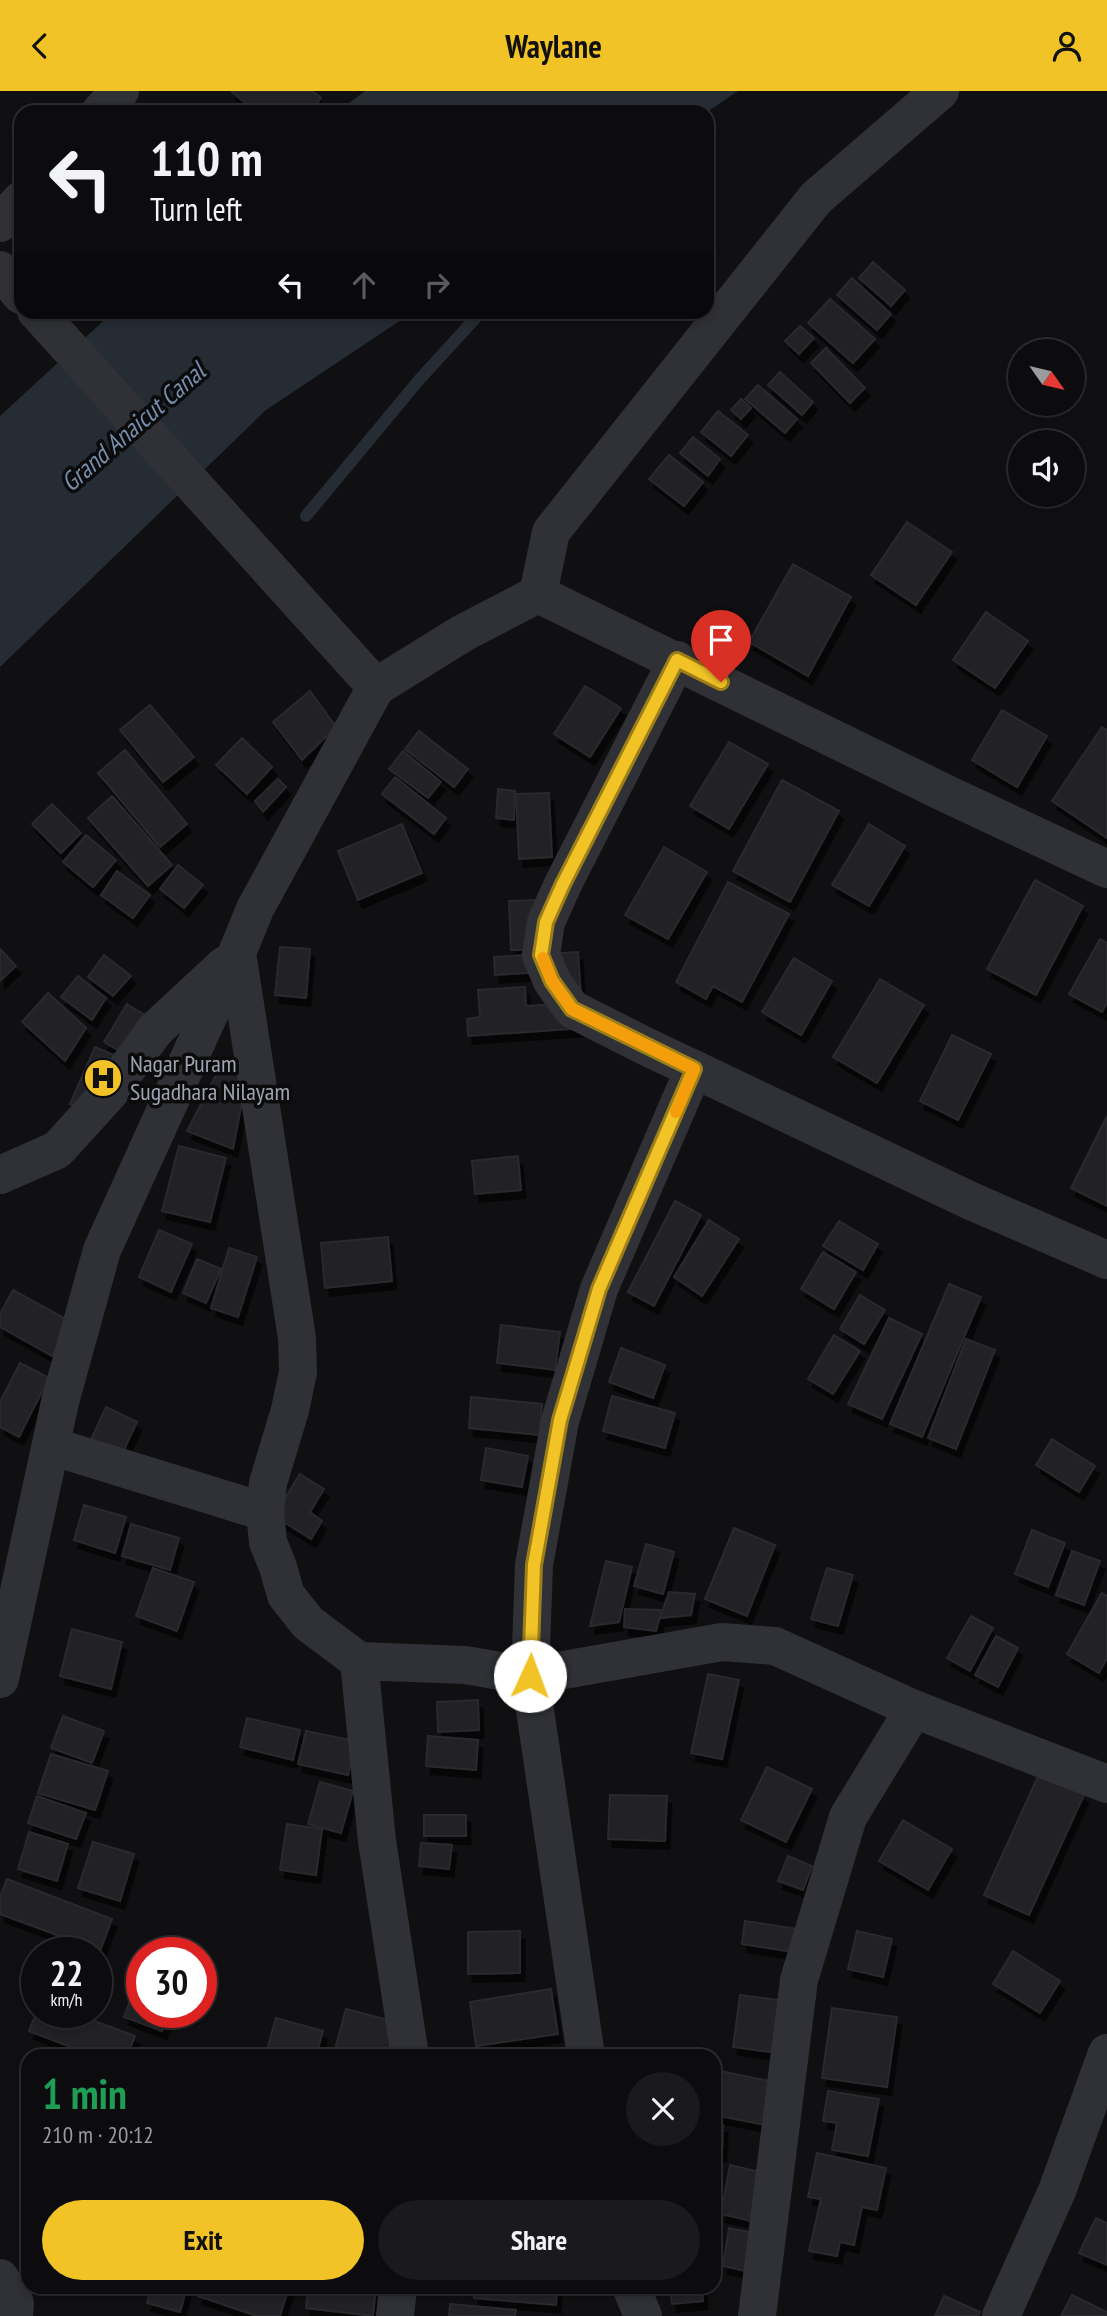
<!DOCTYPE html>
<html lang="en">
<head>
<meta charset="utf-8">
<style>
  body { margin:0; font-family:"PT Sans Narrow",sans-serif; background:#1a191b; color:#f1f3f6; height:100vh; display:flex; flex-direction:column; font-size:26px; white-space:nowrap }
  * { box-sizing:border-box; margin:0 }
  p { font-size:23px; color:#9a9b9d }
  .icon { flex:none; width:38px; height:38px; fill:none; stroke:currentColor; stroke-width:2; stroke-linecap:round; stroke-linejoin:round }
  .map { position:relative; flex:1; overflow:hidden }
  .details { position:absolute; left:21px; top:1958px; width:700px; height:245px; display:flex; flex-direction:column; background:#0c0b0d; border-radius:21px; box-shadow:0 4px 10px #0003,0 0 0 2px #2c2b2e }
  .details>* { flex:none }
  .top-card { position:absolute; left:14px; top:14px; width:700px; height:214px; border-radius:21px; box-shadow:0 4px 10px #0003,0 0 0 2px #2c2b2e; background:#0c0b0d; color:#f1f3f6; overflow:hidden }
  .needle { width:46px; rotate:124deg }
  .tools { position:absolute; left:1008px; top:248px; display:grid; gap:14px }
  .tools a { display:grid; place-items:center; width:77px; height:77px; border-radius:50%; background:#0c0b0d; box-shadow:0 4px 10px #0003,0 0 0 2px #2c2b2e; font-size:35px }
  .speed { position:absolute; left:21px; top:1846px; display:flex; gap:14px; font-size:35px; font-weight:700; text-align:center }
  .speed>* { display:grid; place-content:center; width:91px; height:91px; border-radius:50%; background:#0c0b0d; box-shadow:0 4px 10px #0003,0 0 0 2px #2c2b2e; line-height:1 }
  .speed small { font-size:18px; font-weight:400 }
  .speed .limit { border:10px solid #d22; background:#fff; color:#111 }
  .pin { position:absolute; display:grid; place-items:center; width:60px; height:60px; color:#fff; margin:-72px -30px; border-radius:50% 50% 50% 0; rotate:-45deg; box-shadow:0 0 7px #0007 }
  .pin .icon { rotate:45deg }
  .me { position:absolute; width:77px; margin:-38px; rotate:2deg; stroke-linejoin:round; filter:drop-shadow(0 0 5px #0008) }
  .turn { display:flex; align-items:center; gap:24px; height:147px; padding:0 21px; font-size:32px }
  .turn .icon { width:91px; height:91px; stroke-width:2.5 }
  .turn b { display:block; font-size:49px; line-height:60px }
  .lanes { display:flex; align-items:center; height:66px; padding:0 21px; background:#0003; justify-content:center; gap:35px; direction:ltr }
  .lanes .off { opacity:.35 }
  .round { display:grid; place-items:center; flex:none; width:74px; height:74px; border-radius:37px; background:#1a191b }
  .summary { display:flex; align-items:center; justify-content:space-between; height:119px; padding:0 21px }
  h1 { font-size:42px; font-weight:600; line-height:52px; color:#1e9e55 }
  .action { display:flex; gap:14px; margin-top:auto; padding:14px 21px }
  .action a { flex:1; height:80px; border-radius:42px; background:#f2c326; color:#111; font-size:28px; font-weight:600; line-height:80px; text-align:center }
  .action a+a { background:#1a191b; color:#f1f3f6 }
  header { display:flex; justify-content:space-between; align-items:center; height:91px; padding:0 21px; background:#f2c326; color:#111; font-size:32px; font-weight:600 }
  .map>svg:first-child { display:block }
  .water { fill:#262c34 }
  .lines { fill:none; stroke-linecap:round; stroke-linejoin:round }
  .stream { stroke:#262c34; stroke-width:12 }
  .building { fill:#232225; stroke:#2a292d; stroke-width:2; filter:url(#shadow) }
  .street { stroke:#303136; stroke-width:38 }
  .route-casing { stroke:#9d7f19; stroke-width:18 }
  .route { stroke:#f2c326; stroke-width:12 }
  .slow { stroke:#f59e0b; stroke-width:12 }
  .labels { text-anchor:middle; stroke-width:7; stroke-linejoin:round; paint-order:stroke }
  .poi-label { font-size:24px; fill:#a0a4b2; stroke:#0b0b0c; text-anchor:start }
  .water-label { font-size:26px; font-style:italic; fill:#768eae; stroke:#0b0b0c }
</style>
</head>
<body>
<header><svg class="icon" aria-label="back" viewBox="0 0 24 24"><path d="M15 5l-7 7 7 7"/></svg>Waylane<svg class="icon" aria-label="person" viewBox="0 0 24 24"><circle cx="12" cy="8" r="4"/><path d="M4 21q1-7 8-7t8 7"/></svg></header>
<div class="map">
<svg width="1107" height="2225" viewBox="0 0 1107 2225">
  <defs>
    <filter id="shadow"><feDropShadow dx="4.5" dy="8" stdDeviation="0" flood-color="#0009"/></filter>
  </defs>
  <rect width="100%" height="100%" fill="#100f11"/>
  <!-- water -->
  <g class="water">
    <polygon points="365,0 738,0 707,21 337,21"/>
    <polygon points="113,221 413,221 266,319 0,576 0,325"/>
  </g>
  <g class="lines">
    <!-- stream -->
    <polyline class="stream" points="306,425 419,289 482,220"/>
  </g>
  <!-- building -->
  <g class="building">
    <polygon points="231,0 312,0 321,7 310,21 256,21"/>
    <polygon points="873,171 905,199 891,215 859,187"/>
    <polygon points="852,187 891,223 877,239 837,204"/>
    <polygon points="830,208 875,248 853,272 808,232"/>
    <polygon points="800,235 814,247 799,263 785,250"/>
    <polygon points="826,257 865,297 850,312 811,272"/>
    <polygon points="780,281 813,311 802,324 768,294"/>
    <polygon points="758,294 797,328 785,342 745,308"/>
    <polygon points="741,308 751,317 741,328 731,319"/>
    <polygon points="718,320 748,344 731,365 701,341"/>
    <polygon points="693,346 720,368 708,385 680,362"/>
    <polygon points="669,364 703,391 684,415 649,388"/>
    <polygon points="907,431 952,461 916,514 871,484"/>
    <polygon points="793,473 851,506 808,585 749,551"/>
    <polygon points="986,521 1028,550 995,597 953,569"/>
    <polygon points="585,595 621,617 590,666 554,643"/>
    <polygon points="310,600 336,636 302,669 273,631"/>
    <polygon points="150,614 194,666 163,691 120,639"/>
    <polygon points="1002,619 1047,645 1017,696 972,669"/>
    <polygon points="1102,636 1107,639 1107,747 1052,710"/>
    <polygon points="419,640 468,678 454,696 405,658"/>
    <polygon points="242,647 272,676 247,703 216,674"/>
    <polygon points="729,651 768,673 729,738 690,715"/>
    <polygon points="125,659 187,733 160,756 98,682"/>
    <polygon points="403,660 441,691 428,707 389,678"/>
    <polygon points="395,686 446,727 434,743 382,703"/>
    <polygon points="278,688 286,696 263,721 255,710"/>
    <polygon points="782,689 839,720 790,811 733,780"/>
    <polygon points="498,698 515,700 514,729 496,727"/>
    <polygon points="549,702 552,766 519,768 516,703"/>
    <polygon points="112,705 172,774 148,795 88,727"/>
    <polygon points="52,713 81,742 61,762 32,733"/>
    <polygon points="402,733 422,782 358,809 338,760"/>
    <polygon points="869,733 905,755 869,815 832,794"/>
    <polygon points="86,744 116,769 93,796 63,771"/>
    <polygon points="664,756 707,781 668,848 625,824"/>
    <polygon points="178,774 203,794 184,817 160,798"/>
    <polygon points="117,780 150,804 133,827 101,804"/>
    <polygon points="1035,789 1083,815 1036,904 987,878"/>
    <polygon points="728,791 789,823 742,911 713,895 706,908 676,891"/>
    <polygon points="543,809 544,859 511,859 509,810"/>
    <polygon points="1100,848 1107,852 1107,912 1102,921 1069,903"/>
    <polygon points="280,856 310,858 306,907 275,904"/>
    <polygon points="0,858 16,875 0,890"/>
    <polygon points="578,861 583,937 468,945 467,928 480,926 478,899 525,896 526,915 559,913 558,880 495,884 494,866"/>
    <polygon points="104,864 131,885 113,905 88,886"/>
    <polygon points="794,867 832,890 801,944 762,921"/>
    <polygon points="78,885 106,907 92,929 61,906"/>
    <polygon points="880,888 924,914 877,992 833,966"/>
    <polygon points="48,902 86,937 65,970 22,931"/>
    <polygon points="127,913 148,926 126,964 104,951"/>
    <polygon points="952,944 991,963 958,1029 920,1010"/>
    <polygon points="95,956 121,967 96,1024 70,1013"/>
    <polygon points="225,967 248,980 233,1058 187,1040"/>
    <polygon points="1107,1025 1107,1115 1071,1097"/>
    <polygon points="179,1055 226,1067 210,1131 162,1120"/>
    <polygon points="518,1065 521,1099 475,1103 472,1070"/>
    <polygon points="675,1110 701,1124 654,1215 628,1201"/>
    <polygon points="709,1129 739,1148 702,1205 674,1186"/>
    <polygon points="839,1130 878,1153 863,1179 823,1155"/>
    <polygon points="159,1139 192,1153 171,1201 139,1186"/>
    <polygon points="388,1146 392,1190 325,1197 321,1152"/>
    <polygon points="229,1157 257,1166 238,1226 211,1217"/>
    <polygon points="823,1161 856,1181 834,1218 801,1198"/>
    <polygon points="197,1168 221,1178 206,1212 183,1202"/>
    <polygon points="949,1193 981,1206 922,1346 890,1333"/>
    <polygon points="13,1199 71,1231 52,1265 0,1236 0,1223"/>
    <polygon points="860,1204 885,1219 864,1253 840,1238"/>
    <polygon points="889,1227 922,1243 882,1328 848,1313"/>
    <polygon points="501,1234 560,1241 555,1279 497,1272"/>
    <polygon points="834,1244 860,1260 833,1303 808,1288"/>
    <polygon points="966,1248 995,1259 956,1358 928,1347"/>
    <polygon points="621,1257 665,1274 653,1307 609,1291"/>
    <polygon points="20,1272 49,1287 19,1346 0,1336 0,1311"/>
    <polygon points="612,1305 675,1322 665,1357 603,1340"/>
    <polygon points="471,1306 542,1313 539,1344 469,1337"/>
    <polygon points="106,1316 137,1331 114,1380 83,1366"/>
    <polygon points="1052,1348 1095,1375 1079,1401 1036,1374"/>
    <polygon points="486,1357 528,1365 522,1396 481,1389"/>
    <polygon points="300,1383 324,1398 310,1421 322,1430 311,1448 274,1425"/>
    <polygon points="84,1414 126,1426 115,1462 74,1449"/>
    <polygon points="131,1433 179,1447 170,1479 122,1465"/>
    <polygon points="734,1437 775,1454 747,1525 705,1508"/>
    <polygon points="1032,1439 1065,1452 1048,1496 1015,1483"/>
    <polygon points="646,1453 674,1461 663,1503 634,1495"/>
    <polygon points="1072,1460 1100,1470 1084,1514 1056,1504"/>
    <polygon points="606,1470 632,1476 619,1531 590,1535"/>
    <polygon points="153,1477 194,1491 177,1540 136,1525"/>
    <polygon points="827,1477 853,1484 838,1535 811,1528"/>
    <polygon points="669,1501 695,1503 691,1524 660,1527"/>
    <polygon points="1102,1502 1107,1505 1107,1567 1099,1582 1067,1563"/>
    <polygon points="625,1518 662,1519 656,1540 624,1536"/>
    <polygon points="971,1525 993,1537 970,1580 947,1567"/>
    <polygon points="72,1538 122,1551 111,1598 60,1585"/>
    <polygon points="996,1545 1018,1557 998,1596 975,1584"/>
    <polygon points="708,1583 739,1589 722,1668 691,1662"/>
    <polygon points="478,1609 479,1639 438,1641 437,1611"/>
    <polygon points="63,1625 104,1640 92,1672 51,1657"/>
    <polygon points="247,1627 300,1639 293,1669 240,1656"/>
    <polygon points="306,1640 355,1650 348,1684 298,1673"/>
    <polygon points="428,1645 478,1649 476,1679 426,1675"/>
    <polygon points="51,1663 108,1680 95,1719 38,1702"/>
    <polygon points="767,1676 812,1698 786,1751 741,1729"/>
    <polygon points="1039,1683 1084,1704 1029,1824 984,1804"/>
    <polygon points="320,1691 353,1700 341,1742 308,1733"/>
    <polygon points="610,1704 667,1705 665,1750 608,1748"/>
    <polygon points="37,1705 86,1722 76,1748 28,1732"/>
    <rect x="424" y="1724" width="42" height="21"/>
    <polygon points="903,1729 952,1758 928,1799 879,1770"/>
    <polygon points="287,1733 322,1738 316,1784 280,1779"/>
    <polygon points="29,1741 68,1753 57,1790 18,1778"/>
    <polygon points="93,1751 134,1763 120,1810 78,1797"/>
    <polygon points="421,1752 452,1754 449,1778 419,1775"/>
    <polygon points="788,1765 812,1775 803,1799 778,1790"/>
    <polygon points="7,1788 112,1828 100,1860 0,1823 0,1806"/>
    <polygon points="745,1830 798,1838 794,1861 742,1853"/>
    <polygon points="520,1840 520,1882 468,1883 468,1841"/>
    <polygon points="857,1840 892,1848 883,1886 848,1878"/>
    <polygon points="1013,1860 1060,1890 1040,1922 993,1893"/>
    <polygon points="142,1877 142,1922 168,1922 162,1940 124,1926"/>
    <polygon points="551,1898 558,1943 476,1955 470,1911"/>
    <polygon points="740,1904 793,1911 785,1963 733,1956"/>
    <polygon points="832,1917 897,1926 887,1996 822,1987"/>
    <polygon points="346,1918 396,1931 387,1965 333,1965"/>
    <polygon points="37,1920 73,1922 135,1945 127,1965 94,1965 29,1940"/>
    <polygon points="276,1927 323,1940 316,1965 279,1965 266,1962"/>
    <polygon points="489,1961 548,1962 548,1965 488,1965"/>
    <polygon points="720,1980 779,1992 771,2035 714,2024"/>
    <polygon points="828,2000 879,2008 868,2065 832,2059 837,2032 823,2030"/>
    <polygon points="714,2034 723,2034 722,2062 714,2061"/>
    <polygon points="817,2062 886,2077 877,2119 862,2116 854,2154 840,2151 837,2165 809,2160 821,2108 808,2106"/>
    <polygon points="730,2074 768,2083 760,2132 721,2123"/>
    <polygon points="1096,2127 1107,2132 1107,2174 1079,2162"/>
    <polygon points="729,2137 759,2143 755,2182 723,2175"/>
    <polygon points="151,2196 187,2196 180,2221 147,2212"/>
    <polygon points="201,2196 289,2196 280,2225 257,2225 198,2205"/>
    <polygon points="308,2196 376,2196 373,2225 306,2217"/>
    <polygon points="475,2196 557,2196 556,2214 474,2207"/>
    <polygon points="670,2196 702,2196 703,2210 672,2213"/>
    <polygon points="1072,2204 1107,2221 1107,2225 1061,2225"/>
    <polygon points="944,2205 980,2221 978,2225 935,2225"/>
    <polygon points="450,2213 516,2219 515,2225 449,2225"/>
  </g>
  <g class="lines">
    <!-- street -->
    <g class="street">
      <polyline points="100,21 120,0"/>
      <polyline points="0,132 21,109"/>
      <polyline points="0,179 21,204"/>
      <polyline points="36,220 376,596 463,542 538,503 949,704 1107,778"/>
      <polyline points="538,503 551,441 816,107 940,0"/>
      <polyline points="677,569 563,793 546,831 541,864 552,890 572,918 645,955 971,1110 1107,1169"/>
      <polyline points="237,862 297,1247 298,1281 290,1319 268,1392 265,1421 268,1451 278,1476 286,1504 308,1532 359,1570"/>
      <polyline points="0,1084 57,1059 109,1002 155,939 225,874"/>
      <polyline points="51,1355 265,1421"/>
      <polyline points="0,1588 60,1311 102,1159 237,862 255,818 376,596"/>
      <polyline points="410,1965 377,1750 359,1570 465,1574 530,1585 722,1551 775,1555 914,1618"/>
      <polyline points="586,1965 530,1585 534,1474 560,1330 599,1198 694,978"/>
      <polyline points="0,2187 15,2212 14,2225"/>
      <polyline points="631,2196 643,2225"/>
      <polyline points="395,2225 398,2196"/>
      <polyline points="757,2225 799,1889 848,1726 914,1618 1107,1693"/>
      <polyline points="1001,2225 1057,2100 1107,1962"/>
    </g>
  </g>
  <g class="lines">
    <!-- route casing -->
    <g class="route-casing">
      <polyline id="route" points="530,1585 534,1474 560,1329 599,1198 694,978 572,918 552,890 541,864 546,831 563,793 677,569 721,591"/>
    </g>
    <!-- route -->
    <use href="#route" class="route"/>
    <!-- slow -->
    <polyline class="slow" points="543,867 552,890 572,918 694,978 676,1021"/>
  </g>
  <!-- icons -->
  <defs>
    <g id="hospital-disc" transform="scale(2.0125)"><circle r="9.5" fill="#f2c326" stroke="#0b0b0c"/><path d="M-5-5h3v3.5h4V-5h3V5h-3V1.5h-4V5h-3Z" fill="#111"/></g>
  </defs>
  <g fill-rule="evenodd">
    <use href="#hospital-disc" x="103" y="987"/>
  </g>
  <g class="labels">
    <!-- poi labels -->
    <g class="poi-label">
      <text x="130" y="981">Nagar Puram<tspan x="130" dy="28">Sugadhara Nilayam</tspan></text>
    </g>
    <!-- water labels -->
    <g class="water-label">
      <text transform="translate(133 336) rotate(-41)" y="9">Grand Anaicut Canal</text>
    </g>
  </g>
</svg>
<div class="tools">
<a><svg class="needle" viewBox="-14 -14 28 28"><path d="M0-13l5 13h-10z" fill="#e53935"/><path d="M0 13l5-13h-10z" fill="#9a9b9d"/></svg></a>
<a><svg class="icon" aria-label="sound" viewBox="0 0 24 24"><path d="M4 9h4l5-4v14l-5-4H4zM17 9q2 3 0 6"/></svg></a>
</div>
<div class="speed"><div>22<small>km/h</small></div><div class="limit">30</div></div>
<div class="pin" style="left:721px;top:591px;background:#d93025"><svg class="icon" aria-label="arrive" viewBox="0 0 24 24"><path d="M6 21V4h12l-3 4 3 4H6"/></svg></div>
<svg class="me" style="left:530px;top:1585px" viewBox="-20 -20 40 40"><circle r="19" fill="#fff"/><path d="M0-13L10 11 0 6-10 11z" fill="#f2c326"/></svg>
<div class="top-card">
<div class="turn"><svg class="icon" aria-label="left" viewBox="0 0 24 24"><path d="M17 20v-9H6M10 6l-5 5 5 5"/></svg><div><b>110 m</b>Turn left</div></div>
<div class="lanes"><svg class="icon" aria-label="left" viewBox="0 0 24 24"><path d="M17 20v-9H6M10 6l-5 5 5 5"/></svg><svg class="icon off" aria-label="ahead" viewBox="0 0 24 24"><path d="M12 20V5M6 11l6-6 6 6"/></svg><svg class="icon off" aria-label="right" viewBox="0 0 24 24"><path d="M7 20v-9h11M14 6l5 5-5 5"/></svg></div>
</div>
<section class="details">
<div class="summary"><div><h1>1 min</h1><p>210 m · 20:12</p></div><a class="round"><svg class="icon" aria-label="close" viewBox="0 0 24 24"><path d="M6 6l12 12M18 6L6 18"/></svg></a></div>
<div class="action"><a>Exit</a><a>Share</a></div>
</section>
</div>
</body>
</html>
